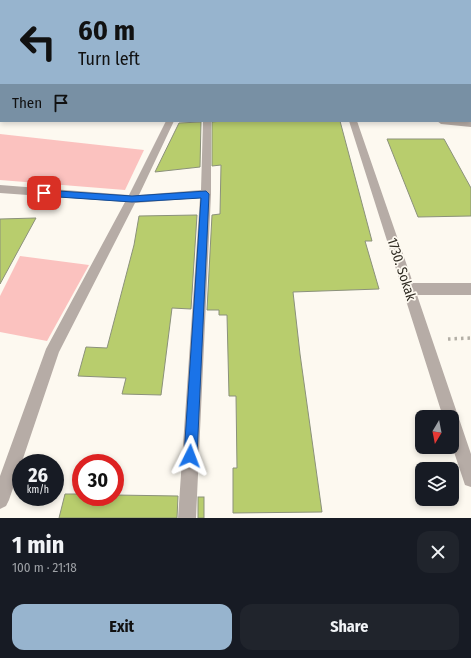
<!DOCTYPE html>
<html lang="en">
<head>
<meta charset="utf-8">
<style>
  body { margin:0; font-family:"Fira Sans Condensed",sans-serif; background:#20242c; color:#f1f3f6; height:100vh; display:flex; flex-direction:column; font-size:15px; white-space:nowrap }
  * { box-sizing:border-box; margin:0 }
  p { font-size:13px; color:#9ea1a6 }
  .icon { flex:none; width:22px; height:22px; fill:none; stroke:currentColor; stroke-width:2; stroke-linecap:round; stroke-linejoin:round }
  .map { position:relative; height:518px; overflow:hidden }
  .drawer { display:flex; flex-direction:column; background:#171b24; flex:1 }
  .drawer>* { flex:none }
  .banner { position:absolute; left:0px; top:0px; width:471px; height:122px; box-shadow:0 2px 6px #0003; background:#97b4ce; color:#111; overflow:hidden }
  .needle { width:26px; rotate:190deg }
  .controls { position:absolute; left:415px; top:410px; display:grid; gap:8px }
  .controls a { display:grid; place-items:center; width:44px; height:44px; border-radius:8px; background:#171b24; box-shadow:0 2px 6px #0003; font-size:20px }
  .speed { position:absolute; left:12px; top:454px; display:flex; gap:8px; font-size:20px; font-weight:700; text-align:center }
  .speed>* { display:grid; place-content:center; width:52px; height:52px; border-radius:50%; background:#171b24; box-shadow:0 2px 6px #0003; line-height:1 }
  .speed small { font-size:10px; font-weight:400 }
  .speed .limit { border:6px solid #d22; background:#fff; color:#111 }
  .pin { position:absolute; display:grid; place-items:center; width:34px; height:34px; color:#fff; margin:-17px; border-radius:8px; box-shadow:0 2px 6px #0006 }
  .me { position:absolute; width:44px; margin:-22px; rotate:3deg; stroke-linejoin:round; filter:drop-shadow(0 0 3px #0008) }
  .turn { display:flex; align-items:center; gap:14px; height:84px; padding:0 12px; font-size:18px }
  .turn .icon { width:52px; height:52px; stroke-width:2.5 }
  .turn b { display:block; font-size:28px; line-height:34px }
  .then { display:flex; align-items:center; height:38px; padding:0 12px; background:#0003; gap:8px; font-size:15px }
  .round { display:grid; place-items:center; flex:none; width:42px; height:42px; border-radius:12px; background:#20242c }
  .overview { display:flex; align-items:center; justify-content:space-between; height:68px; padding:0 12px }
  h1 { font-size:24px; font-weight:700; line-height:30px }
  .primary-button { display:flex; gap:8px; margin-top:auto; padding:8px 12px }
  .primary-button a { flex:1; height:46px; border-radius:12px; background:#97b4ce; color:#111; font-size:16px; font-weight:700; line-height:46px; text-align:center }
  .primary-button a+a { background:#20242c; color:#f1f3f6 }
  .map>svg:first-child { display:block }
  .green { fill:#fbc2bf }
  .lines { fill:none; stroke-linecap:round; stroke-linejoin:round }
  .stream { fill:#5db578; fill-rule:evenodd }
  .building { fill:#b8cd6d; stroke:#8b917b }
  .path { stroke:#b3afa6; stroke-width:3.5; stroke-dasharray:2.5 4; stroke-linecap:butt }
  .minor { fill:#b6aca6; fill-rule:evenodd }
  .route { fill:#1a73e8; stroke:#114b97 }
  .labels { text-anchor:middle; stroke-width:3.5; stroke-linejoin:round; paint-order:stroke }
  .street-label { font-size:14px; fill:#2f2b22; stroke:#fdf9f0 }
</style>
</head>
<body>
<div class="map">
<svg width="471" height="518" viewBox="0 0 471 518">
  <rect width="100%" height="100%" fill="#fdf9f0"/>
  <!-- green -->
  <g class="green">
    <polygon points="0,134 144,150 125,190 0,180"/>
    <polygon points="20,256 89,265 47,341 0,332 0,296"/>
  </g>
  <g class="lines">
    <!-- stream -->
    <g class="stream">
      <rect x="190" y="0" width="19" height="1"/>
      <rect x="470" y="19" width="1" height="3"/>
    </g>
  </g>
  <!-- building -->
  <g class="building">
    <polygon points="222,121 340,121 372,241 365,241 379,289 293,292 300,354 322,512 233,513 233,468 237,468 236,396 229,396 227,315 219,315 219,310 207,310 212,215 220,214 221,165 212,166 212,122"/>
    <polygon points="201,122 200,167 155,172 179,123"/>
    <polygon points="387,139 444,139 471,188 471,216 418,217"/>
    <polygon points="197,215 191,309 172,308 161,395 122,394 126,378 78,376 86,347 107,348 134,245 139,216"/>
    <polygon points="36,218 0,284 0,219"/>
    <polygon points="65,494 81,494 81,497 115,497 115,495 178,496 177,518 59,518"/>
    <rect x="198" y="497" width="6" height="21"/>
  </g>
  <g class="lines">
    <!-- path -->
    <polyline class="path" points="448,339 471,338"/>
    <!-- minor -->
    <g class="minor">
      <polygon points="44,0 74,0 75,1 45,1"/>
      <rect x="470" y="24" width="1" height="4"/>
      <polygon points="0,30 1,30 0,35"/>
      <rect x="0" y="64" width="1" height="4"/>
      <rect x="470" y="74" width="1" height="6"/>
      <polygon points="166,121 174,121 139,195 201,190 203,121 211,121 211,194 196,518 178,518 200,198 135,203 59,352 9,500 6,506 0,509 0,476 46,349 125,202 0,193 0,185 129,195"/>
      <polygon points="349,121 357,121 413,283 471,283 471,295 417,295 471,454 471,487 465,485 452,446 452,417 443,417"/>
      <polygon points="437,121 471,121 471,127 441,124"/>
    </g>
  </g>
  <!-- route -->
  <polygon class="route" points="44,190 132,196 206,191 209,194 197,456 195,461 190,463 186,461 184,456 201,198 132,202 44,196 40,193"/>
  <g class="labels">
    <!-- street labels -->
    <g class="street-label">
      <text transform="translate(402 269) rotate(72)" y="5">1730. Sokak</text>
    </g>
  </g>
</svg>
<div class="controls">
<a><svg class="needle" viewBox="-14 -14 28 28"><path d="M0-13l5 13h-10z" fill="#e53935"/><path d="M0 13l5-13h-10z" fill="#9ea1a6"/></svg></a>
<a><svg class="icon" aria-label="layers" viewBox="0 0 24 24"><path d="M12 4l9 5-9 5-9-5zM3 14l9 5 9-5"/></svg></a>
</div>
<div class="speed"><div>26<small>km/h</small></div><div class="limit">30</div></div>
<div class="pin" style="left:44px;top:193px;background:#d93025"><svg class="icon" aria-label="arrive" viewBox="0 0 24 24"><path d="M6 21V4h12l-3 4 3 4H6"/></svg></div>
<svg class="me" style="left:190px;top:456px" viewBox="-20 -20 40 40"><path d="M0-17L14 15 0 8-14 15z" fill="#1a73e8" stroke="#fff" stroke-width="4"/></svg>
<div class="banner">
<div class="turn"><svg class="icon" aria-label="left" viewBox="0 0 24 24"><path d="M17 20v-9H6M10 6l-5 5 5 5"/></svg><div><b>60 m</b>Turn left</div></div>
<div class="then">Then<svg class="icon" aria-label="arrive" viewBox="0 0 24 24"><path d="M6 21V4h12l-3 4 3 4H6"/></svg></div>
</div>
</div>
<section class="drawer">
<div class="overview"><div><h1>1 min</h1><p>100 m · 21:18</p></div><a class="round"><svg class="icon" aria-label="close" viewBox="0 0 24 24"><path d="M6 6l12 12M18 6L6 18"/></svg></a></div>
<div class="primary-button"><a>Exit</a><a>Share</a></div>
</section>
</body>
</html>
